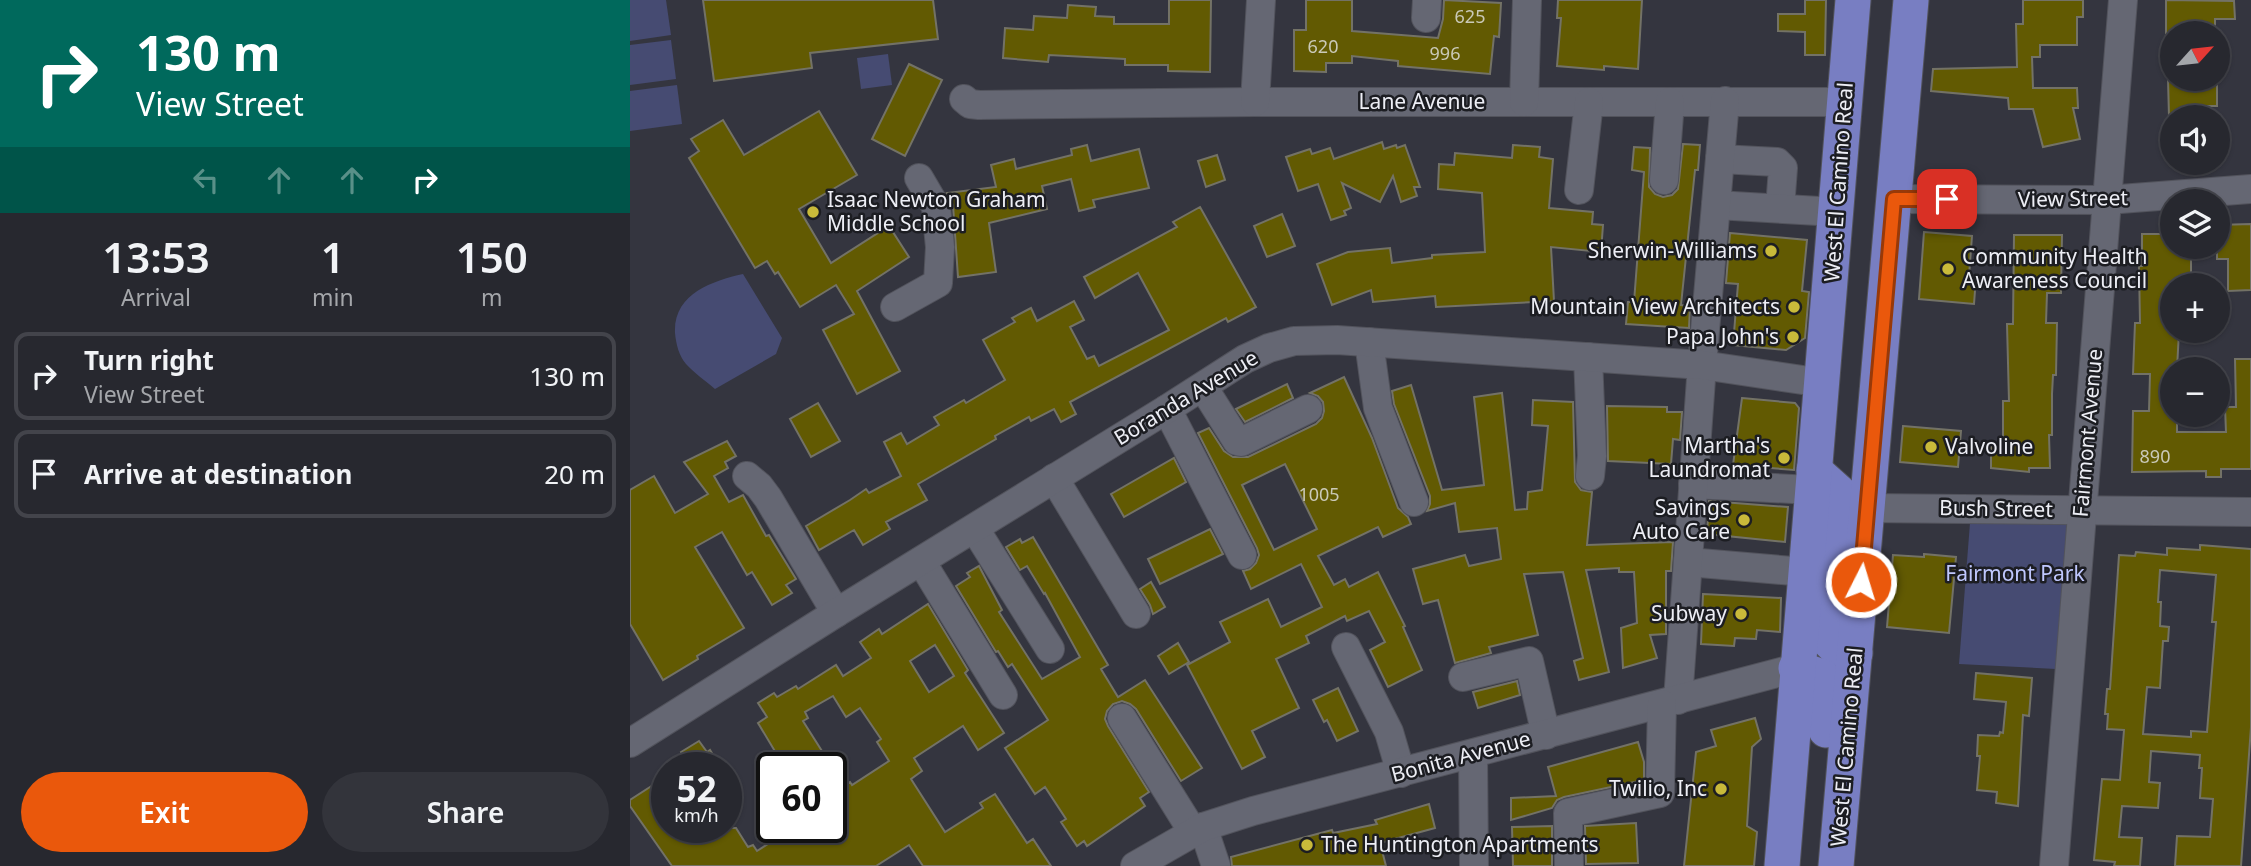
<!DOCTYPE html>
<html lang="en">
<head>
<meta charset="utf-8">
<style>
  body { margin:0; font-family:"Noto Sans",sans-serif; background:#33343b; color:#f1f3f6; height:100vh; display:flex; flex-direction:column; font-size:26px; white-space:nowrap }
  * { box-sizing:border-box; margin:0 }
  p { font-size:23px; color:#a4a6aa }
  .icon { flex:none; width:38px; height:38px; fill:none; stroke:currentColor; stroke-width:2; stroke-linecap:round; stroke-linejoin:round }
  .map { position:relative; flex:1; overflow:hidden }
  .sheet { display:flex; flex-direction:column; background:#27282f; width:630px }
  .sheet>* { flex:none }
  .hud { background:#00695c; color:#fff; overflow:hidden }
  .needle { width:46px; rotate:63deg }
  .fabs { position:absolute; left:1530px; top:21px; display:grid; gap:14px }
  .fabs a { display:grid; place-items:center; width:70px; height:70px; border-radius:50%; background:#27282f; box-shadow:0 2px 5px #0004,0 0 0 2px #43444b; font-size:35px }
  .speed { position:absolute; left:21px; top:752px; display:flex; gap:14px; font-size:35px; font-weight:700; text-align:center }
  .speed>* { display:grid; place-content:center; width:91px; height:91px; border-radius:50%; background:#27282f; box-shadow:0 2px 5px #0004,0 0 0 2px #43444b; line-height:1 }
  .speed small { font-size:18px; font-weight:400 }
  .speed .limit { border:4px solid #111; border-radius:10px; background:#fff; color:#111 }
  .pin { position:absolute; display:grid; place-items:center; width:60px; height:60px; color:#fff; margin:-30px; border-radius:14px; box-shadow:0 4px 10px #0006 }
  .me { position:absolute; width:77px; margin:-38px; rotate:5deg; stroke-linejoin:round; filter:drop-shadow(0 0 5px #0008) }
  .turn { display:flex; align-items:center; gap:24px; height:147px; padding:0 21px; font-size:32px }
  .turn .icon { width:91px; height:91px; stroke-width:2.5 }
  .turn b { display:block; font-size:49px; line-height:60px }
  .lanes { display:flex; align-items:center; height:66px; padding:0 21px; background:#0003; justify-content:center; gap:35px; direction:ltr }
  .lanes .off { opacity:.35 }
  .eta { display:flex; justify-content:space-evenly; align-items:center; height:119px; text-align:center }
  .eta b { font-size:42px; font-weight:600; line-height:49px }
  .button { display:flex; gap:14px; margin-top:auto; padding:14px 21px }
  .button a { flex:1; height:80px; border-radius:42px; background:#ea580c; color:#fff; font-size:28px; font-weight:600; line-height:80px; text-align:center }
  .button a+a { background:#33343b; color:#f1f3f6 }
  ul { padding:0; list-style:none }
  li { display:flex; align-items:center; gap:21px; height:88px; margin:0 14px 10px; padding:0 7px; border:4px solid #43444b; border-radius:14px }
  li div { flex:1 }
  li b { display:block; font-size:26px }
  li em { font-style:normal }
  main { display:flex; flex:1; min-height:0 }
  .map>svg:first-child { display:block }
  .green { fill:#464b72 }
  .building { fill:#625a02; stroke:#737266; stroke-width:2; fill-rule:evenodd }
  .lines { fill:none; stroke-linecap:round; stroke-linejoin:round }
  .minor-casing { stroke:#52535c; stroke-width:30 }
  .major-casing { stroke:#52535c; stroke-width:37 }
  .minor { stroke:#656773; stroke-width:28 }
  .major { stroke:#787ec2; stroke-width:35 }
  .route-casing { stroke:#983908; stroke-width:18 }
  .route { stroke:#ea580c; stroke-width:12 }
  .poi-dot { fill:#c9ba3a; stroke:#1c1d22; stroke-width:2.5 }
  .labels { text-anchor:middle; stroke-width:5; stroke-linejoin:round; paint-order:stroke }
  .number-label { font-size:18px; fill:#cac9b8 }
  .street-label { font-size:21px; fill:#edeef5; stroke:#1c1d22 }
  .poi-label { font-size:21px; fill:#edeef5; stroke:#1c1d22; text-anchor:end }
  .park-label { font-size:21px; fill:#bfc7fd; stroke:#1c1d22 }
</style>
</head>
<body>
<main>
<section class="sheet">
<div class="hud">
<div class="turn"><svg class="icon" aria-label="right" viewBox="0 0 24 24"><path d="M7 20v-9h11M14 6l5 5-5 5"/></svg><div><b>130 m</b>View Street</div></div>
<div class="lanes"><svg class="icon off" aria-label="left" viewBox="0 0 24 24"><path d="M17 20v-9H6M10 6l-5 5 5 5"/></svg><svg class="icon off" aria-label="ahead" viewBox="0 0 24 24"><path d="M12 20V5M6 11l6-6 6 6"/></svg><svg class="icon off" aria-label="ahead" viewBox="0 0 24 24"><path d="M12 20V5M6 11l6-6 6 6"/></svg><svg class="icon" aria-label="right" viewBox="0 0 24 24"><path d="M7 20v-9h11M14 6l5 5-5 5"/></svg></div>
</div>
<div class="eta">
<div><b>13:53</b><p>Arrival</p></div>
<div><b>1</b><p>min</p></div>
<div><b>150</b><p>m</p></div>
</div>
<ul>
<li><svg class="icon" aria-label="right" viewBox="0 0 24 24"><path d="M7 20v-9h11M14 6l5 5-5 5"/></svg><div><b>Turn right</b><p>View Street</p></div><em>130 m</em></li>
<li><svg class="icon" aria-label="arrive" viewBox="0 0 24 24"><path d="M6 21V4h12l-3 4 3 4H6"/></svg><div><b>Arrive at destination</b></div><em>20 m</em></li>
</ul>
<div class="button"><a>Exit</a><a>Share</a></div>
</section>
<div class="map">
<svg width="1621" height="866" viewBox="0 0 1621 866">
  <rect width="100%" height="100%" fill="#34353f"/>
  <!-- green -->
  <g class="green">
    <polygon points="0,0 36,0 41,35 0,41"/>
    <polygon points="41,40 46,79 0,85 0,45"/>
    <polygon points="258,54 262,85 231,89 227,58"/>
    <polygon points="47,85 52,124 0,131 0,91"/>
    <path d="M 113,274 L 152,338 L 146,354 L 85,389 C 76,381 64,373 56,364 C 49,356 46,344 45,333 C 43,294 82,281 113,274 Z"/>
    <polygon points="1439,522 1426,669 1329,664 1340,523"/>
  </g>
  <!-- building -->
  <g class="building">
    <polygon points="73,0 303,0 308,39 180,53 182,68 84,81"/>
    <polygon points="539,0 581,0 580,72 538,71 538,65 495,65 495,59 419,55 418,62 373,58 375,28 403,30 404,16 437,18 438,5 466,7 465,16 484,17 484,24 539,24"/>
    <polygon points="676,0 722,0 722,31 808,38 813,19 814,0 871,3 869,37 864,36 860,74 768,66 768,61 722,56 722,63 696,63 696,72 664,71 664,30 676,30"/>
    <polygon points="928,0 1012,0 1008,69 974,66 974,70 927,66 931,18 927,18"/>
    <polygon points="1175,0 1196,0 1195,55 1175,55 1175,32 1148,31 1148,14 1175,14"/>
    <polygon points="1393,0 1453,0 1453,17 1447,17 1447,45 1410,45 1410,57 1402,57 1403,88 1447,88 1448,108 1443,108 1450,139 1413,147 1403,109 1379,109 1378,98 1301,91 1303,69 1387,67 1386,24 1393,24"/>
    <polygon points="1536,0 1604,1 1605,19 1585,19 1585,33 1536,33"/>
    <polygon points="279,64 312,80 275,156 242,139"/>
    <polygon points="1538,79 1587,79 1587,106 1573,106 1573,117 1539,117"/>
    <polygon points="189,111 227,175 169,209 201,263 259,226 279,257 227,291 270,371 227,394 193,330 224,314 206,285 170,307 148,272 145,274 137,261 125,268 59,158 69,151 61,139 93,120 114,155"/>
    <polygon points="752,142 754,149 766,145 767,148 775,145 790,187 784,187 787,196 771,202 763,176 750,202 712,183 721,208 714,211 716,215 701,220 688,184 668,191 656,157 680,149 682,154 700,148 704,159"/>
    <polygon points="1053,144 1070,145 1068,170 1065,170 1051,305 1060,306 1059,328 996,324 998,302 1004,302 1014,172 1002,170 1004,147 1020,148 1019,187 1025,194 1033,197 1042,195 1048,189"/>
    <polygon points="457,145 461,161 509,149 519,188 463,200 465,207 449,211 441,179 412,186 417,209 359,223 366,272 328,277 323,205 317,193 366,187 361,165 384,159 386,169 442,155 441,149"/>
    <polygon points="883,145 910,147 909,157 923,159 919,208 963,212 962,224 973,225 971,252 921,247 924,301 806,307 805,296 743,302 741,290 702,305 687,264 718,252 760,248 762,263 802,258 802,255 855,252 852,193 808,189 809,164 824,165 825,153 882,158"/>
    <polygon points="587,155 595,180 576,187 568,161"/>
    <polygon points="570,207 626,307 598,322 596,318 440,402 446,414 431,422 424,409 401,421 399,417 365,436 366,439 288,484 297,500 256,522 260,529 233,545 224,530 189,550 176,526 220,500 236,489 239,493 271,476 254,442 271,433 277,444 309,425 304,417 334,400 336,403 375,380 353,340 385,322 382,318 401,308 407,321 444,301 454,320 440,327 457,359 464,356 469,366 539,330 508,273 465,298 454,277 547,227 543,222"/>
    <polygon points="652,214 665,246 637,257 624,226"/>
    <polygon points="1621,224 1621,290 1598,291 1598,259 1587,259 1587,225"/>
    <polygon points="1294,232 1342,236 1339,276 1346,277 1344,304 1289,299"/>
    <polygon points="1100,233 1177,240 1172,291 1179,292 1175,338 1156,350 1103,345 1108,284 1096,283"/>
    <polygon points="1512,234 1542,234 1542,247 1561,247 1561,285 1542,285 1542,331 1549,331 1547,369 1542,369 1542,415 1547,415 1547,432 1596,432 1595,407 1606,407 1605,359 1621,359 1621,469 1591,469 1591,477 1576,477 1576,471 1502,472 1503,411 1519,411 1520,374 1503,374 1505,323 1510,323 1509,266 1512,266"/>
    <polygon points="1384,235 1432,235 1431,293 1417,293 1416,323 1427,323 1426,375 1423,375 1422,394 1422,435 1419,435 1420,468 1399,468 1399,472 1361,468 1361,446 1373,446 1373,401 1379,401 1377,324 1383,324"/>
    <path d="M 714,377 L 742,438 L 768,508 L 778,517 L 781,524 L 753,537 L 748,527 L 688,556 L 704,585 L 715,579 L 719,587 L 748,572 L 775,626 L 773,627 L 792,670 L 758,687 L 740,650 L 755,642 L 739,611 L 717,621 L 715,616 L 676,636 L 679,643 L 646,659 L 669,708 L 622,731 L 635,757 L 612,769 L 557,665 L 600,642 L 590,622 L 638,599 L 651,627 L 692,607 L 671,564 L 621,589 L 613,571 L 620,569 L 626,563 L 629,555 L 627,548 L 568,433 L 579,428 L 594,451 L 603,457 L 618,457 L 686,424 L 692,418 L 694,411 L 693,402 L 688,396 L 680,393 ZM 655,464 L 687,529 L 644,550 L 612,485 Z"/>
    <polygon points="657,384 663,398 615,422 606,409"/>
    <polygon points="781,385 812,490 854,485 844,397 872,393 885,510 897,509 898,492 912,490 918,426 902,425 903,400 943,402 945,482 951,490 962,492 957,545 1043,542 1041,571 1036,571 1036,634 1020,635 1027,658 993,668 991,628 1007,623 1004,572 989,572 989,568 956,570 979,672 949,680 944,661 953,658 933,572 894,574 908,635 859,647 861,653 825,663 808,600 793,604 783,569 835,555 839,566 871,559 867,528 829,532 825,503 797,511 800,504 800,496 764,404 762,391"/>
    <polygon points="1112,398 1165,403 1169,408 1164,470 1103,465"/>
    <polygon points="188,403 210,441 181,457 160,419"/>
    <polygon points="977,406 1037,407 1037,412 1052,412 1050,440 1043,439 1041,464 978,461"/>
    <polygon points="1273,426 1331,431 1328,467 1270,462"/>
    <polygon points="97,441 106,456 95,462 98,468 84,476 99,502 113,495 136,536 139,535 166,579 156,585 162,593 142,605 122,572 117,575 92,532 65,547 114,628 67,656 68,659 33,680 0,624 0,490 24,476 45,513 78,494 54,462"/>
    <polygon points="544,458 556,482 494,517 481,494"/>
    <polygon points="1079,501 1158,507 1155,542 1077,534"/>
    <polygon points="580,529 593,554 530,584 518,559"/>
    <polygon points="403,537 478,665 471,669 488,697 515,680 572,768 551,781 506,709 500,704 492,701 483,704 477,711 475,719 478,726 519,792 510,798 515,806 457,846 454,841 447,846 431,822 436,819 415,787 405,794 375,748 418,720 382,664 378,667 368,651 366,652 326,586 340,577 337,573 349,566 372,610 369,612 412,679 450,657 415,593 414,594 397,566 390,570 376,547 390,539 392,543"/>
    <path d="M 1570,545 L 1621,549 L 1621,727 L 1611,866 L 1545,866 L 1547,836 L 1580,837 L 1583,799 L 1570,798 L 1572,768 L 1569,768 L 1570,755 L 1521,751 L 1519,782 L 1530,783 L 1528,808 L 1492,806 L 1489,837 L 1512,838 L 1510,866 L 1484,866 L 1485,862 L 1464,860 L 1472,779 L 1490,780 L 1494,730 L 1477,729 L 1478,714 L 1475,714 L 1477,689 L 1480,689 L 1489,555 L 1505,556 L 1506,552 L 1537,555 L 1537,548 L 1570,550 ZM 1530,570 L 1586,575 L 1582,622 L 1586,622 L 1577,732 L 1561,731 L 1561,737 L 1513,734 L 1517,687 L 1530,688 L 1533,641 L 1538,641 L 1539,627 L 1530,626 L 1531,602 L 1528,602 Z"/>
    <polygon points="1294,554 1326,557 1319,633 1257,627 1263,555 1294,557"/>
    <polygon points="521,582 535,607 523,614 520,605 510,589"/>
    <polygon points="1073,594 1151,598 1150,632 1127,630 1126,639 1105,638 1104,646 1071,644"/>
    <path d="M 298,604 L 338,670 L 335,673 L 374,733 L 348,750 L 333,726 L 284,758 L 292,771 L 281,779 L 315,832 L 353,808 L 350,803 L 365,794 L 397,843 L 403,839 L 421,866 L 293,866 L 279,845 L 246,866 L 42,866 L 0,806 L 0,800 L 37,776 L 37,828 L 106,828 L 118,847 L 123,845 L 127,851 L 163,828 L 201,828 L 201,800 L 209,795 L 206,790 L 220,782 L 222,785 L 259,761 L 247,742 L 251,739 L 230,708 L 216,717 L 203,696 L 175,712 L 178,718 L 173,721 L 197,759 L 184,768 L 155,768 L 128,723 L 137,717 L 128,703 L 144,693 L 147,697 L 166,686 L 168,689 L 206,665 L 213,676 L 241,658 L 230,642 L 249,629 L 252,634 ZM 305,645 L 324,676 L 299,692 L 280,661 Z"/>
    <polygon points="548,643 559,662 539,674 528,656"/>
    <polygon points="1346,673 1402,678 1399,716 1393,715 1388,806 1366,803 1367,792 1347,790 1350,756 1347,756 1348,735 1369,736 1370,732 1373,733 1376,702 1344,699"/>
    <polygon points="887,681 890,695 848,708 843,692"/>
    <polygon points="708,688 728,731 707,741 697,720 694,722 683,700"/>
    <polygon points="1125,718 1131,739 1122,747 1117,826 1127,832 1124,866 1054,866 1066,752 1086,746 1081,730"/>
    <polygon points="69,741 77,752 80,750 91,768 34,768 53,756 51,752"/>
    <polygon points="1008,742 1014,762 1014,780 934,797 927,800 922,808 881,820 881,798 926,796 918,767"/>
    <polygon points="799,804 805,828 750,843 756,866 602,866 601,857 702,830 703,833 747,824 745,820"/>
    <polygon points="1006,823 1008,863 956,864 955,826"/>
    <polygon points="922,826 922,866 883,866 882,827"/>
  </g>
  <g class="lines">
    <!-- minor casing -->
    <g class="minor-casing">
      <g id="minor">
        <polyline points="796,18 797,0"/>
        <polyline points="334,99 340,104 349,105 625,102 1214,102"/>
        <polyline points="625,102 631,0"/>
        <polyline points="894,102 897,0"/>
        <polyline points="1090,159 1147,162 1153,168 1150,208"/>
        <polyline points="1034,180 1040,102"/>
        <polyline points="949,190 959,102"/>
        <polyline points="1264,199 1477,200 1621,189"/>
        <polyline points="1086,205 1206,212"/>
        <polyline points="265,307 308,283 310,247 306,207 289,178"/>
        <polyline points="739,342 748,408 784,502"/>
        <polyline points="958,357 962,456 960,476"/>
        <polyline points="573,387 607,441 611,442 678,409"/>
        <polyline points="537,409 612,555"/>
        <polyline points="117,476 129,486 138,498 206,613"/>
        <polyline points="424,478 506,614"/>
        <polyline points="1063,484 1182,490"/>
        <polyline points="1238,508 1621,512"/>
        <polyline points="345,529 420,649"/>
        <polyline points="291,561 373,695"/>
        <polyline points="1058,562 1175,572"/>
        <polyline points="716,647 759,732 771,773"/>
        <polyline points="833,677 899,661 916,735"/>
        <polyline points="1048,700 1072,365 1095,101"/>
        <polyline points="492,718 563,832"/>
        <polyline points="0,743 206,613 537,409 615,359 639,348 664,341 707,340 1072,365 1193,383"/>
        <polyline points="843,754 844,866"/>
        <polyline points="573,827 586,866"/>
        <polyline points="505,866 573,827 623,811 1166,668"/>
        <polyline points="939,866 938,813 1030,793 1032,704"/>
        <polyline points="1424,866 1493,0"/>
      </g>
    </g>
    <!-- major casing -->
    <g class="major-casing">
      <g id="major">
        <polyline points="1184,470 1213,496 1200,642 1205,647 1225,653"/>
        <polyline points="1166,668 1193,677 1199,683 1196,730"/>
        <polyline points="1152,866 1223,0"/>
        <polyline points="1206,866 1281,0"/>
      </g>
    </g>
    <!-- minor -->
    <use href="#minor" class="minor"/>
    <!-- major -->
    <use href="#major" class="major"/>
  </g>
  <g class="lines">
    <!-- route casing -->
    <g class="route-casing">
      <polyline id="route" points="1231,582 1264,199 1317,199"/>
    </g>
    <!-- route -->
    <use href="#route" class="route"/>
  </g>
  <!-- markers -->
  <g class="poi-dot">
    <circle cx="183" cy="212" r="7"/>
    <circle cx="1141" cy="251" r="7"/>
    <circle cx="1318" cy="269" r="7"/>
    <circle cx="1164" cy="307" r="7"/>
    <circle cx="1163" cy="337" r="7"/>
    <circle cx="1301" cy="447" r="7"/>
    <circle cx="1154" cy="458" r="7"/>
    <circle cx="1114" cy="520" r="7"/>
    <circle cx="1111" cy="614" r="7"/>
    <circle cx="1091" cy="789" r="7"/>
    <circle cx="677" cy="845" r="7"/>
  </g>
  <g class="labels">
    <!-- number labels -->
    <g class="number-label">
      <text x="840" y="23">625</text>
      <text x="693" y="53">620</text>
      <text x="815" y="60">996</text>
      <text x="1525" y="463">890</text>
      <text x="689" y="501">1005</text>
    </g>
    <!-- street labels -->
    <g class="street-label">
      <text x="792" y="109">Lane Avenue</text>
      <text transform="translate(1209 182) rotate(-86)" y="7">West El Camino Real</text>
      <text transform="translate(1443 199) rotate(-1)" y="7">View Street</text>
      <text transform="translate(556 398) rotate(-31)" y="7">Boranda Avenue</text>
      <text transform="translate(1458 433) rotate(-85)" y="7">Fairmont Avenue</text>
      <text transform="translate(1366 509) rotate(1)" y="7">Bush Street</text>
      <text transform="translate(1217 747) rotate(-85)" y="7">West El Camino Real</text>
      <text transform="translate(831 757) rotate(-15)" y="7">Bonita Avenue</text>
    </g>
    <!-- poi labels -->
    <g class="poi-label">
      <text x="197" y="207" text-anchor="start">Isaac Newton Graham<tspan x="197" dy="24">Middle School</tspan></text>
      <text x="1127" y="258">Sherwin-Williams</text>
      <text x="1332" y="264" text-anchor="start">Community Health<tspan x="1332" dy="24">Awareness Council</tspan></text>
      <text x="1150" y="314">Mountain View Architects</text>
      <text x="1149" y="344">Papa John's</text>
      <text x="1140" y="453">Martha's<tspan x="1140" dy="24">Laundromat</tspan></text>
      <text x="1315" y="454" text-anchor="start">Valvoline</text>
      <text x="1100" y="515">Savings<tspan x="1100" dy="24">Auto Care</tspan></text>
      <text x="1097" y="621">Subway</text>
      <text x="1077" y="796">Twilio, Inc</text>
      <text x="691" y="852" text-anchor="start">The Huntington Apartments</text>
    </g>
    <!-- park labels -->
    <g class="park-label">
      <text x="1385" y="581">Fairmont Park</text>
    </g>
  </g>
</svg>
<div class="fabs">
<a><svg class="needle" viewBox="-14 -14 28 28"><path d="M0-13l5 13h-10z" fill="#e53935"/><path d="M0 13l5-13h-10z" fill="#a4a6aa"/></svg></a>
<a><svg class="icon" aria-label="sound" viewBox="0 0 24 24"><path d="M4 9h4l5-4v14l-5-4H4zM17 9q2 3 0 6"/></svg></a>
<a><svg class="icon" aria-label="layers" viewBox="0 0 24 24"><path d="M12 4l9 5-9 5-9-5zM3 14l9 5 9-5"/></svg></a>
<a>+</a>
<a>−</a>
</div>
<div class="speed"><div>52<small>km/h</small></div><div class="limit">60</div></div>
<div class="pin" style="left:1317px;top:199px;background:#d93025"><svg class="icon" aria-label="arrive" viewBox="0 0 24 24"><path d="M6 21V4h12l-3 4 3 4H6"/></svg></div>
<svg class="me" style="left:1231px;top:582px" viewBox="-20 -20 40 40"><circle r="17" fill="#ea580c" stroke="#fff" stroke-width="3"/><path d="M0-11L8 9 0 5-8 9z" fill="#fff"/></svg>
</div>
</main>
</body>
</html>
